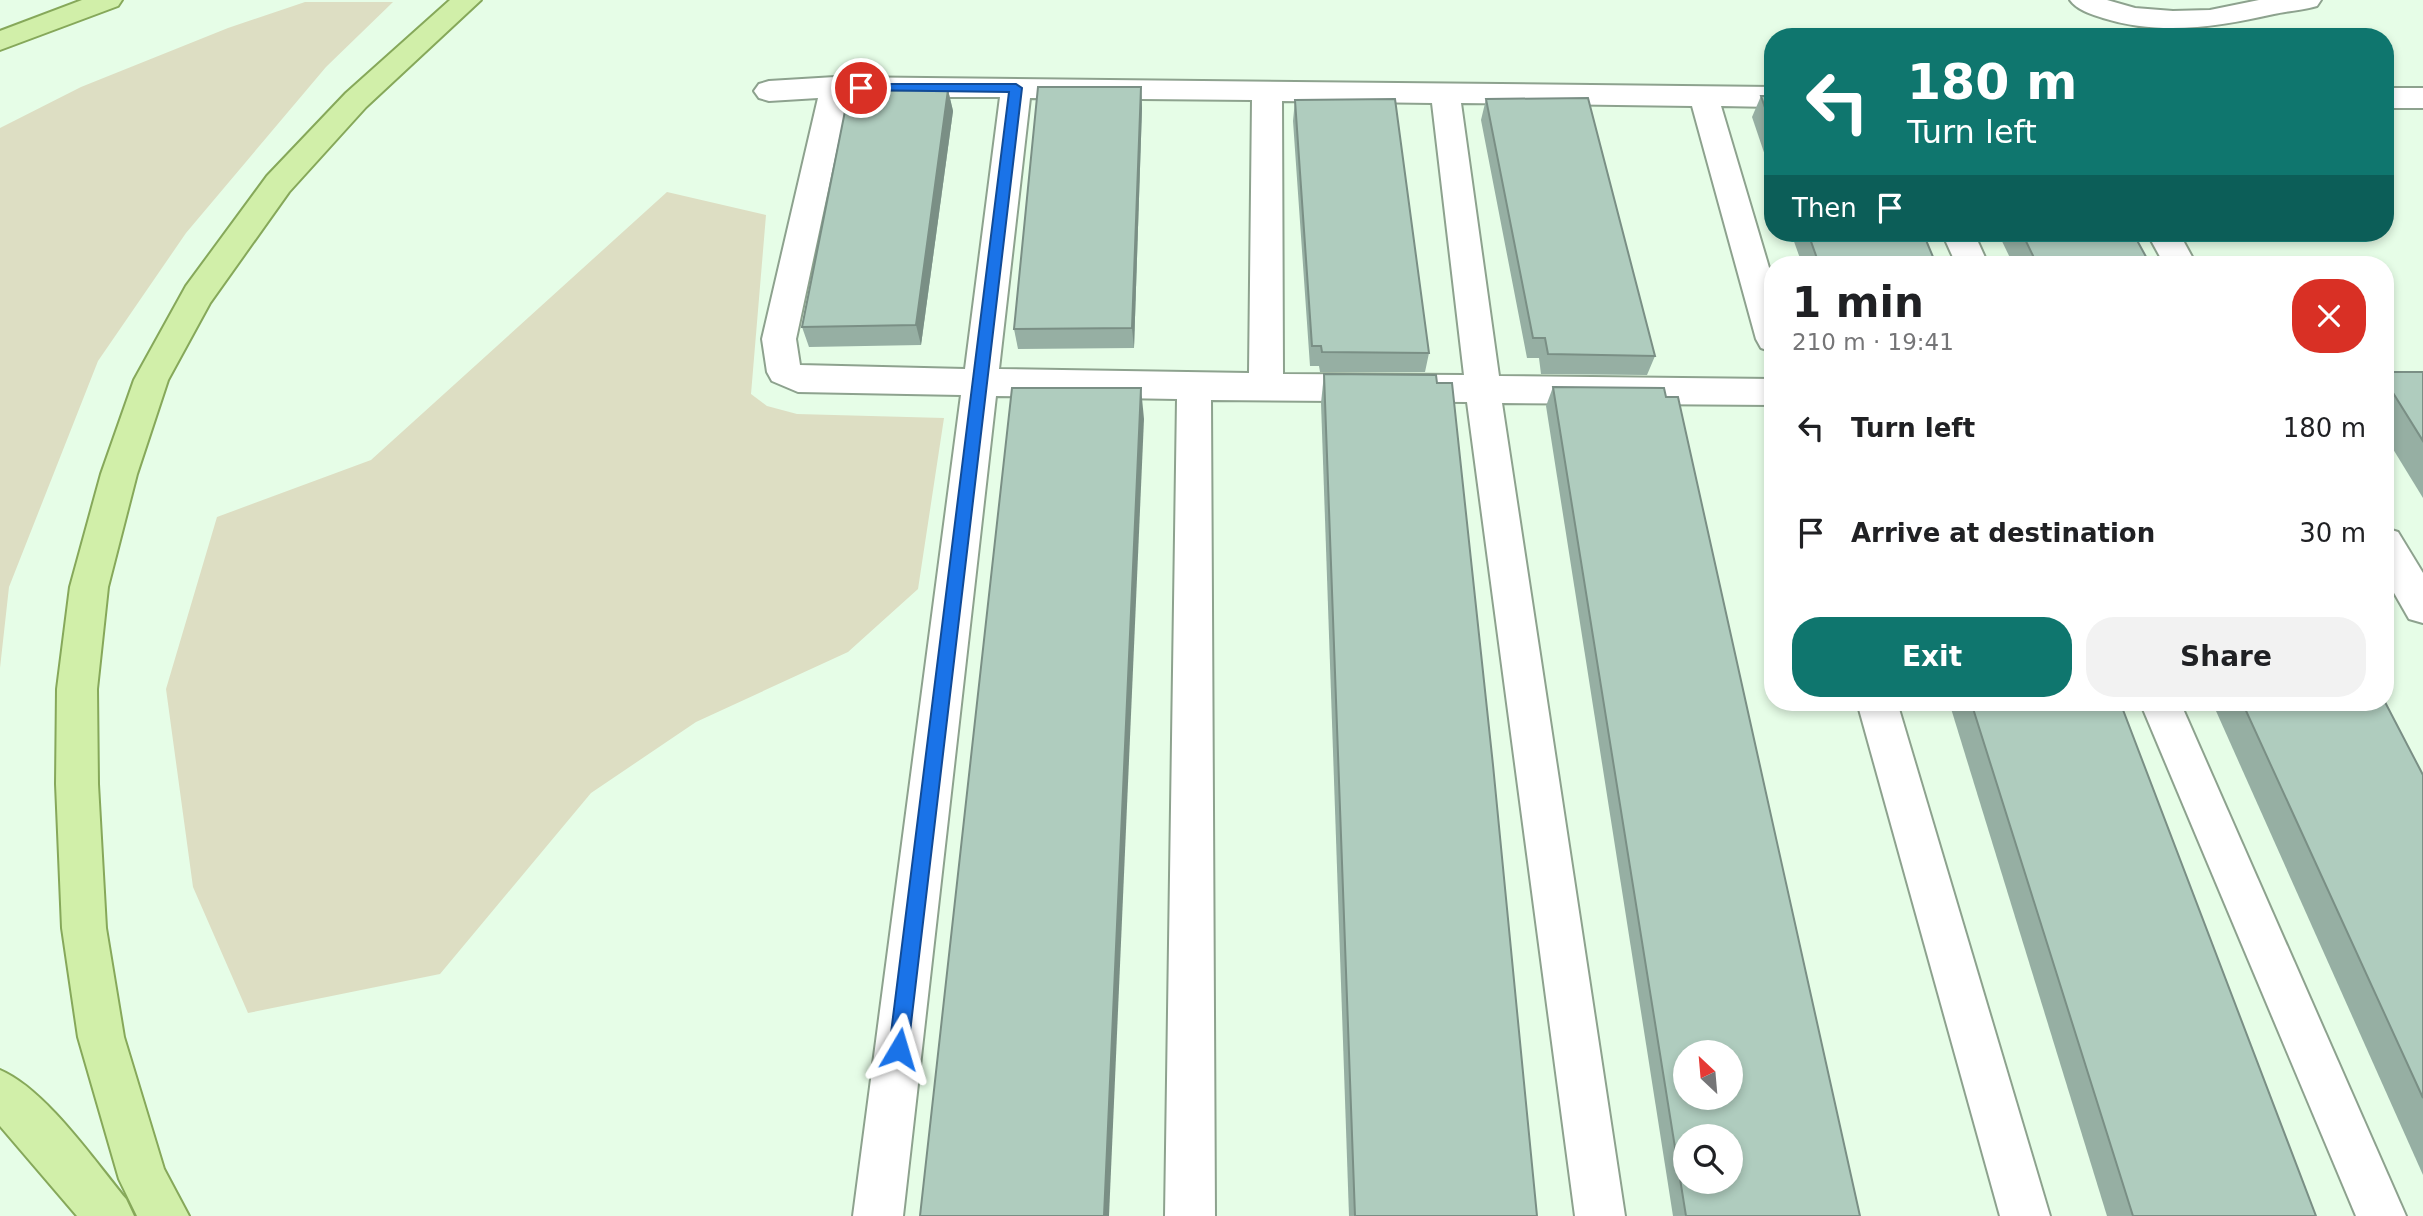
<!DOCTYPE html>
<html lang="en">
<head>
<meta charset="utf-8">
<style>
  body { margin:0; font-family:"DejaVu Sans",sans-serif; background:#f2f2f2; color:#202124; height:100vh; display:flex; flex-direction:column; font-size:26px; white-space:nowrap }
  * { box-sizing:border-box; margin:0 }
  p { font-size:23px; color:#757577 }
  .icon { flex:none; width:38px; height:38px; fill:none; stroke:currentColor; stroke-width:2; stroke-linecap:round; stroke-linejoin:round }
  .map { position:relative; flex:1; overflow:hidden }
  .drawer { position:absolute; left:1764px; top:256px; width:630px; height:455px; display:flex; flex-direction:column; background:#fff; border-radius:28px; box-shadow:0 4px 10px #0003 }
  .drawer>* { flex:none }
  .hud { position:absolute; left:1764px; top:28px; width:630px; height:214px; border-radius:28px; box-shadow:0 4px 10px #0003; background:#0f766e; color:#fff; overflow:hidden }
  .needle { width:46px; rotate:334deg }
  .fabs { position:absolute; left:1673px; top:1040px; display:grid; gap:14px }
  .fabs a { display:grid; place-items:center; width:70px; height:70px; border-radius:50%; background:#fff; box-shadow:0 4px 10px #0003; font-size:35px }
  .pin { position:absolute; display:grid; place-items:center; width:60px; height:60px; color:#fff; margin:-30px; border:4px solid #fff; border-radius:50%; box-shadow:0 2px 7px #0007 }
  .me { position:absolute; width:77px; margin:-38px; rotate:7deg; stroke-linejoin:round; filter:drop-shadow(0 0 5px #0008) }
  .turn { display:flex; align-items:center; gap:24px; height:147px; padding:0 28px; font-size:32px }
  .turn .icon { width:91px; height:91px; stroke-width:2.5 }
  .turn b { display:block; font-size:49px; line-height:60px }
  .then { display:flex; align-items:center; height:66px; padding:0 28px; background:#0003; gap:14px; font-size:26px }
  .round { display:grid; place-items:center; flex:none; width:74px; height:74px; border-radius:28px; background:#f2f2f2 }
  .headline { display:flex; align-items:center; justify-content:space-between; height:119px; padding:0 28px }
  h1 { font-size:42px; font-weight:700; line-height:52px }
  .primary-button { display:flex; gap:14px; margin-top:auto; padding:14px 28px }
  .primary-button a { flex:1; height:80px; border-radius:28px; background:#0f766e; color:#fff; font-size:28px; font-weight:700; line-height:80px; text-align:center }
  .primary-button a+a { background:#f2f2f2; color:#202124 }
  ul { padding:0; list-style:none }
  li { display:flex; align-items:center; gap:21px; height:105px; padding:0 28px }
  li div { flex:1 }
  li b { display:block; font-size:26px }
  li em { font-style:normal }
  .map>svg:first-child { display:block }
  .green { fill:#dddec3 }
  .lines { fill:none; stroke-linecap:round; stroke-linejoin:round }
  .minor-casing { stroke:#8da28e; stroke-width:4 }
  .major-casing { stroke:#86a85a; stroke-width:4 }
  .minor { fill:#fff; fill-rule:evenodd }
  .major { fill:#d1efa9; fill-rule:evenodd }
  .wall { fill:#96afa3 }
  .shaded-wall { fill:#7a8f85 }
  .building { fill:#afccbe; stroke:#7a8f85; stroke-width:2; fill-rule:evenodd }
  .route { fill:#1a73e8; stroke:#114b97; stroke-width:2 }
</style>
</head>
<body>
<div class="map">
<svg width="2423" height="1216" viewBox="0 0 2423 1216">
  <rect width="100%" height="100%" fill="#e6fde7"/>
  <!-- green -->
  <g class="green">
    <polygon points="305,2 393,2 326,67 186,233 98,361 9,587 0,668 0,128 81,87 228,28"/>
    <polygon points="667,192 766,215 751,394 767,406 797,414 944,418 918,589 848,652 696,722 591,793 440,974 248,1013 193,887 166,689 217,517 371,460"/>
  </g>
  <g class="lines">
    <!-- minor casing -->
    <g class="minor-casing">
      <g id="minor">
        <path d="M 2070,0 L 2107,0 L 2135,8 L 2173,11 L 2210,10 L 2259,0 L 2321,0 L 2317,6 C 2303,10 2288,11 2274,14 C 2216,27 2161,36 2103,18 C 2091,14 2077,10 2070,0 Z"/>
        <path d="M 835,77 L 1773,87 L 1773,107 L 1721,106 L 1773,281 L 1773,352 L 1761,348 L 1756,339 L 1692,106 L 1461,103 L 1499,376 L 1773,379 L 1773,405 L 1502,403 L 1625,1216 L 1575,1216 L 1467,402 L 1211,400 L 1215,1216 L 1165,1216 L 1177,399 L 996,396 L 903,1216 L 853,1216 L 961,395 L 798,392 L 772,381 L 767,372 L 762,339 L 818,98 L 769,101 L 759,98 L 754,91 L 759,84 L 769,81 ZM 848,97 L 1000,97 L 965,369 L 800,365 L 796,339 ZM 1030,98 L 1252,100 L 1249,373 L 999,369 ZM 1282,101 L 1432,103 L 1464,375 L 1283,374 Z"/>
        <rect x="2385" y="88" width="38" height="20"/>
        <polygon points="1942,233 1974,233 1988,264 1956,264"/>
        <polygon points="2147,233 2179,233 2196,264 2164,264"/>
        <polygon points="2385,528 2398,532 2423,573 2423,623 2409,619 2385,577"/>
        <polygon points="1857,702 1897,702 2050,1216 2000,1216"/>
        <polygon points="2140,702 2180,702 2406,1216 2356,1216"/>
      </g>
    </g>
    <!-- major casing -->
    <g class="major-casing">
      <g id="major">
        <polygon points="82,0 122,0 118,6 0,50 0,31"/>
        <polygon points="450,0 481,0 366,107 289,192 210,303 168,380 137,474 108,587 97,689 98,784 106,928 124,1037 164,1169 189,1216 137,1216 119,1179 78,1037 62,928 56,784 57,689 70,587 101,474 134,380 186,286 267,176 346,93"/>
        <path d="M 0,1070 C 45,1089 94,1160 126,1199 L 134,1216 L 77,1216 L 0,1126 Z"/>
      </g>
    </g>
    <!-- minor -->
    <use href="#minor" class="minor"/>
    <!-- major -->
    <use href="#major" class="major"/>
  </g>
  <!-- wall -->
  <g class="wall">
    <polygon points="1141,87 1142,108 1134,348 1018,349 1014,329"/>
    <polygon points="948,90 953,111 921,345 809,347 802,327"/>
    <polygon points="1761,96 1773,96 1773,179 1752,117"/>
    <polygon points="1486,99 1655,356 1647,375 1541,374 1539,358 1527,358 1481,120"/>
    <polygon points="1295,100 1429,353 1425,372 1320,372 1319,366 1310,366 1293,121"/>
    <polygon points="1791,233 1923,233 1936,264 1802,264"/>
    <polygon points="1998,233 2133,233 2150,264 2013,264"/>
    <polygon points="2385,372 2423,372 2423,498 2385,436"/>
    <polygon points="1324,374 1537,1216 1349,1216 1321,403"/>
    <polygon points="1553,387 1860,1216 1673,1216 1546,406"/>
    <polygon points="1949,702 2120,702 2316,1216 2107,1216"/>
    <polygon points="2212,702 2385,702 2423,775 2423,1175"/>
  </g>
  <!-- shaded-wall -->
  <g class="shaded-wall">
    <polygon points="1141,87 1142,108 1134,348 1132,328"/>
    <polygon points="948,90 953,111 921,345 916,325"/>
    <polygon points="1141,388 1144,419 1109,1216 1104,1216"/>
  </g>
  <!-- building -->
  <g class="building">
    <polygon points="1038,87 1141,87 1132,328 1014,329"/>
    <polygon points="948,90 916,325 802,327 849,91"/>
    <polygon points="1761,96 1773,96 1773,131"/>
    <polygon points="1588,98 1655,356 1548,354 1545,338 1533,338 1486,99"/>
    <polygon points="1395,99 1429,353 1322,352 1321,346 1312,346 1295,100"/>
    <polygon points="1808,233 1923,233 1936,264 1819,264"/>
    <polygon points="2022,233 2133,233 2150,264 2037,264"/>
    <polygon points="2385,372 2423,372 2423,441 2385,380"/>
    <polygon points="1324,374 1436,375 1437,383 1452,383 1493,765 1537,1216 1355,1216"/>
    <path d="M 1553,387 L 1664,388 L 1666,397 L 1678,397 L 1860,1216 L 1686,1216 ZM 1685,1052 L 1731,1052 L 1731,1097 L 1685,1097 ZM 1685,1136 L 1731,1136 L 1731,1181 L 1685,1181 Z"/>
    <polygon points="1012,388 1141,388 1104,1216 920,1216"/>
    <polygon points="1971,702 2120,702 2316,1216 2133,1216"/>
    <polygon points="2242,702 2385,702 2423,775 2423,1098"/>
  </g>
  <!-- route -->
  <polygon class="route" points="861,84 1016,84 1022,88 908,1049 905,1056 899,1059 892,1056 889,1049 1009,92 857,90 857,85"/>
</svg>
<div class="fabs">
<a><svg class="needle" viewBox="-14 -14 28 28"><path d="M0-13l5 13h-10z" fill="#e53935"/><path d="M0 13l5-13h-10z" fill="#757577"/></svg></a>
<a><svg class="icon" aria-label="search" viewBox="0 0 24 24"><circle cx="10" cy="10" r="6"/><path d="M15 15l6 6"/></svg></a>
</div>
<div class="pin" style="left:861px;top:88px;background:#d93025"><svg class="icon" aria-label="arrive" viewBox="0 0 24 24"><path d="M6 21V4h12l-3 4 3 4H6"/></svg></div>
<svg class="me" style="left:899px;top:1049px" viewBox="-20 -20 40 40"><path d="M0-17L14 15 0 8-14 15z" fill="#1a73e8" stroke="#fff" stroke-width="4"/></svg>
<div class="hud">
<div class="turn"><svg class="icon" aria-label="left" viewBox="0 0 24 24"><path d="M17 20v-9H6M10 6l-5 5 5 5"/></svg><div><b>180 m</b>Turn left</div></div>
<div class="then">Then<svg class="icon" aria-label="arrive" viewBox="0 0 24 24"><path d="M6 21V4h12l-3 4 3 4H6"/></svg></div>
</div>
<section class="drawer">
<div class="headline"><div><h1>1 min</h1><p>210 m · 19:41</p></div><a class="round" style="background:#d93025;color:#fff"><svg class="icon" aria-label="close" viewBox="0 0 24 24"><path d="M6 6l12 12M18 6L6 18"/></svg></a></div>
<ul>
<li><svg class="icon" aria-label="left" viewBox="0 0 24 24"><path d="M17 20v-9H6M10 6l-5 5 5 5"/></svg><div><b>Turn left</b></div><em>180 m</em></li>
<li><svg class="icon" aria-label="arrive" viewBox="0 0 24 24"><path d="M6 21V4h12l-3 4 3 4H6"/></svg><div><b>Arrive at destination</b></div><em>30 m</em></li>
</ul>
<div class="primary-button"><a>Exit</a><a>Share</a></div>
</section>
</div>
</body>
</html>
